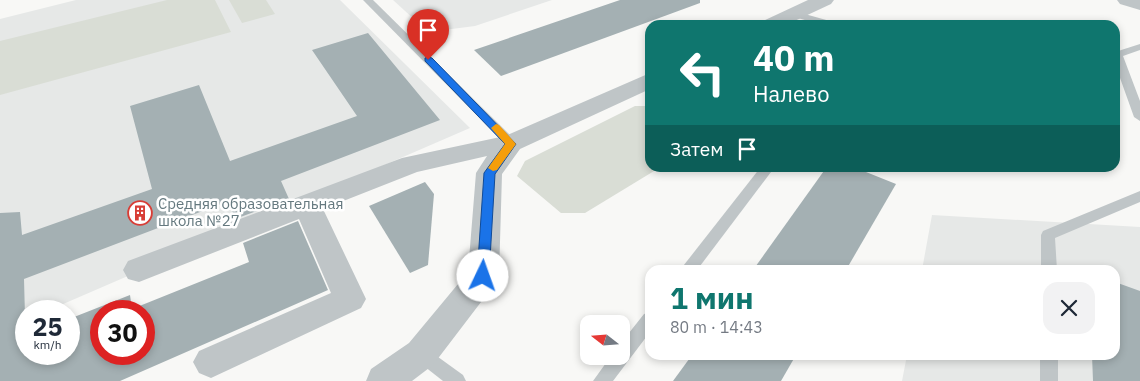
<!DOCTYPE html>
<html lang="ru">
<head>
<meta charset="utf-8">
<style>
  body { margin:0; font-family:"IBM Plex Sans",sans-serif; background:#f2f2f3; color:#1f2937; height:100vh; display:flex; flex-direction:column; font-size:19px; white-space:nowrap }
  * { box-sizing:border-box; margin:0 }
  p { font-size:16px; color:#747a83 }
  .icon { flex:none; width:28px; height:28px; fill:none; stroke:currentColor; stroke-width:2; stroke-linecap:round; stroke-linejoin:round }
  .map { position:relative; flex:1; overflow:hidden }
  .panel { position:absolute; left:645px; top:265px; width:475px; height:95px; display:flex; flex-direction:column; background:#fff; border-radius:15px; box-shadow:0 2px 8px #0003 }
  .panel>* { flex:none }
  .guide { position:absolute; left:645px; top:20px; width:475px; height:152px; border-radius:15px; box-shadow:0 2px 8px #0003; background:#0f766e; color:#fff; overflow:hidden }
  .needle { width:32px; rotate:287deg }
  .buttons { position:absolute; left:580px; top:315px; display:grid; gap:10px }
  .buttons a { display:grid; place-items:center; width:50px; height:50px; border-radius:10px; background:#fff; box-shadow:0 2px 8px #0003; font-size:25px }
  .speed { position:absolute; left:15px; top:300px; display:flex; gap:10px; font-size:25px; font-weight:700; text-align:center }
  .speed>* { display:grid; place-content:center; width:65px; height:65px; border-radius:50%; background:#fff; box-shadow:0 2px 8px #0003; line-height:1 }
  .speed small { font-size:12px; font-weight:400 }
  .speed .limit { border:8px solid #d22; background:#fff; color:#111 }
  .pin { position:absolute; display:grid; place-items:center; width:42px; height:42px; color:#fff; margin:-51px -21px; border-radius:50% 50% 50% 0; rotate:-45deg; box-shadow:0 0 5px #0007 }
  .pin .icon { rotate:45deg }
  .me { position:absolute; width:55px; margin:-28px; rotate:3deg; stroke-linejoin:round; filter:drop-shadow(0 0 4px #0008) }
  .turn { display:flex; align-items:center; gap:18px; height:105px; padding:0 25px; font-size:22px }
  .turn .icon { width:65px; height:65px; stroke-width:2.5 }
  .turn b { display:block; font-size:35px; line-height:42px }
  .then { display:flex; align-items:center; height:48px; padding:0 25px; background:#0003; gap:10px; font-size:19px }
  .round { display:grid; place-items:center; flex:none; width:52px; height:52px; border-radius:15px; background:#f2f2f3 }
  .head { display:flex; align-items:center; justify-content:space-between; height:85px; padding:0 25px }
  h1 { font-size:30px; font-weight:700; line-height:38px; color:#0f766e }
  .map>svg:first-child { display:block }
  .built { fill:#e6e8e7 }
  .green { fill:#d9ddd5 }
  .building { fill:#a4b0b3; fill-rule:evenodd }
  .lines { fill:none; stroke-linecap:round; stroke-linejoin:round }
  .lane { fill:#bfc5c7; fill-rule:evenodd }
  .street { fill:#bfc5c7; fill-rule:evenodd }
  .route { fill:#1a73e8; stroke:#114b97 }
  .slow { fill:#f59e0b }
  .labels { text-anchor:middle; stroke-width:5; stroke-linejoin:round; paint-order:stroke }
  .poi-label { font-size:15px; fill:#65797f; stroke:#fff; text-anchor:start }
</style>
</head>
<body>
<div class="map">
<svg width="1140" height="381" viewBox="0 0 1140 381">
  <rect width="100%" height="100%" fill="#f8f8f6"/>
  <!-- built -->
  <g class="built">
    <polygon points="76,0 340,0 470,128 47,311 26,311 26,354 52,354 55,381 0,381 0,19"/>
    <polygon points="393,0 552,0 475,26 428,32"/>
    <polygon points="932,215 1140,227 1140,381 902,381 907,355 1115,355 1115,270 922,270"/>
  </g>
  <!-- green -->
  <g class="green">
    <polygon points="167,0 215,0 231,32 0,95 0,41"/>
    <polygon points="229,0 266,0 275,14 242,23"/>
    <polygon points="635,106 650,106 650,168 659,168 585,213 561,213 517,176 525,161"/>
  </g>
  <!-- building -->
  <g class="building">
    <polygon points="620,0 700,0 700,3 501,76 474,50"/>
    <path d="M 368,33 L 440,120 L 281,181 L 289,199 L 235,219 L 229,201 L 24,279 L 26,354 L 69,354 L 69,319 L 130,295 L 132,309 L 249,262 L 243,243 L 298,221 L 328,290 L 120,381 L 0,381 L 0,213 L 20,212 L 22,235 L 152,189 L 130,106 L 199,85 L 230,161 L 357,116 L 312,50 ZM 101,311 L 144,311 L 144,354 L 101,354 Z"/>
    <polygon points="826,168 856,168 896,184 846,270 753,270"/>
    <polygon points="425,182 434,194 428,265 410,273 369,206"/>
    <polygon points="1115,282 1140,291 1140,381 1093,381 1092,355 1115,355"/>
    <polygon points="692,355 796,355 781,381 673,381"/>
  </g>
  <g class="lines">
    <!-- lane -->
    <g class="lane">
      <polygon points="363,0 373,0 515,140 517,143 515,146 507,146"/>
      <polygon points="794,11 837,23 838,25 822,25 791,16 789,14"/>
      <polygon points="1140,44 1140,50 1123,56 1140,101 1140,121 1134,117 1115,64 1115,52"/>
      <polygon points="760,168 774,168 697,270 680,270"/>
      <polygon points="1140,191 1140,202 1055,238 1057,270 1041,270 1041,235 1043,231"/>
      <polygon points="650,312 650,332 613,381 593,381 611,356 621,356 621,343 644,314"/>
      <polygon points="421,346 427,349 463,375 466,381 443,381 415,359 412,354 415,349"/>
      <rect x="1040" y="355" width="18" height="26"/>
    </g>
    <!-- street -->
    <g class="street">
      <polygon points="808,0 834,0 831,4 786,25 760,25 763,21"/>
      <polygon points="1117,0 1140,0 1140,10 1120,4"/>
      <polygon points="650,73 650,89 520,149 502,174 499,276 494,285 433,365 412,381 366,381 371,369 409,343 468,272 476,173 487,156 417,172 323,209 366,299 361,308 211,378 199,373 193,362 199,351 331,293 299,219 139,282 128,279 123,270 128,261 402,158 505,136"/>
    </g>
  </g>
  <!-- route -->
  <polygon class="route" points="428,57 432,58 516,144 495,174 489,276 488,280 483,282 478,280 477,276 484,173 505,144 425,61 425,58"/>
  <!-- slow -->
  <polygon class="slow" points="496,124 499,125 516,144 497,170 493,171 488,168 505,144 491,128"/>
  <!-- icons -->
  <defs>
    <g id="building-ring" transform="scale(1.25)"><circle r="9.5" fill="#fff" stroke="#d83d36" stroke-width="1.5"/><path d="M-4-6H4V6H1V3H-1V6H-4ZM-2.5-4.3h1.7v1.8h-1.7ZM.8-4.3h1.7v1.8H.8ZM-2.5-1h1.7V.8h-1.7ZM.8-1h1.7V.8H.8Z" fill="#d83d36"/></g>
  </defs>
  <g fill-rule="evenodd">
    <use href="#building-ring" x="140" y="213"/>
  </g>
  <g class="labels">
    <!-- poi labels -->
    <g class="poi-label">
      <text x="158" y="209">Средняя образовательная<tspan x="158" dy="17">школа №27</tspan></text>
    </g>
  </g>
</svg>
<div class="buttons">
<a><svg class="needle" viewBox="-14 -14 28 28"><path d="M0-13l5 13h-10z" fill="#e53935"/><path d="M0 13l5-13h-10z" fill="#747a83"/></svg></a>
</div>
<div class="speed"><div>25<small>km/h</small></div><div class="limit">30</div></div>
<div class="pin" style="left:428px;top:60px;background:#d93025"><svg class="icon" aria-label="arrive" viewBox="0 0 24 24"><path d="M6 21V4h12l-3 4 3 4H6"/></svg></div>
<svg class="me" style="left:483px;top:276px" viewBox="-20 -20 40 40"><circle r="19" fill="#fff"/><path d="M0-13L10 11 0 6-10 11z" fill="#1a73e8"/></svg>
<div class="guide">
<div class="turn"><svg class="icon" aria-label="left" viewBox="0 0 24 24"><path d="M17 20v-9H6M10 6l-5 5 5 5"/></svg><div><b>40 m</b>Налево</div></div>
<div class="then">Затем<svg class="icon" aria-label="arrive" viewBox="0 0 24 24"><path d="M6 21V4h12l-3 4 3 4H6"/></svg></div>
</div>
<section class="panel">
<div class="head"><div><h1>1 мин</h1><p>80 m · 14:43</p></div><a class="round"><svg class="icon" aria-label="close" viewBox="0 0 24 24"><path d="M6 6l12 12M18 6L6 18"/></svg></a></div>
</section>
</div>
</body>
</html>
